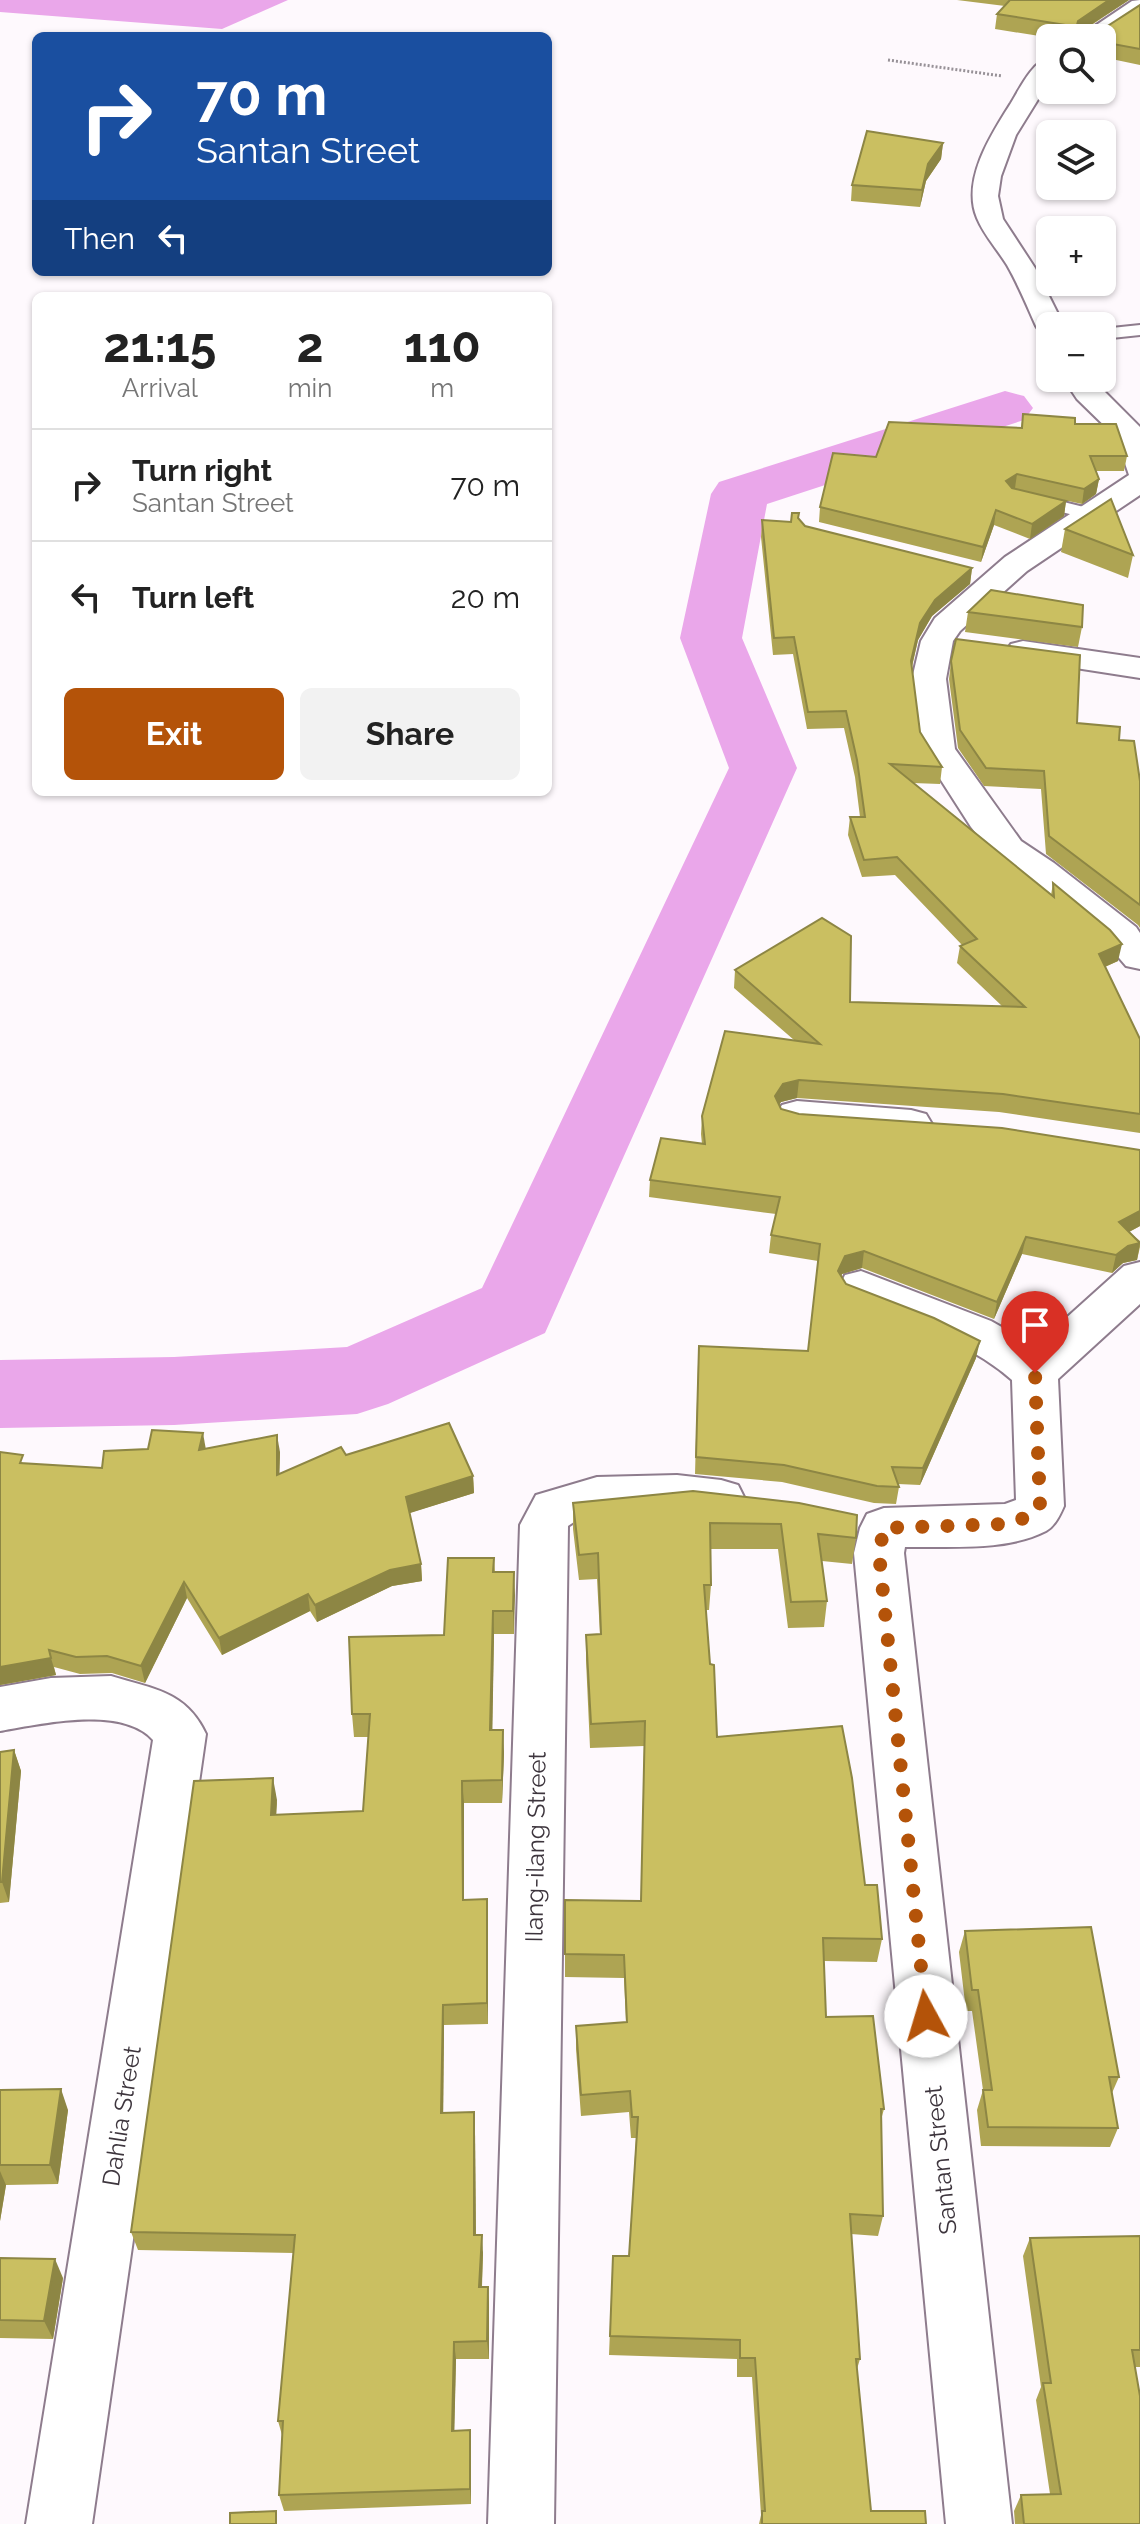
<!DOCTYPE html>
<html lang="en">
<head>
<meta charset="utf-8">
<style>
  body { margin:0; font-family:Raleway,sans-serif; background:#f2f2f2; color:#222; height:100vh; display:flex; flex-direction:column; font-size:30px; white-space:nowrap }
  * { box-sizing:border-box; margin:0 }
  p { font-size:26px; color:#767676 }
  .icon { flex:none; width:44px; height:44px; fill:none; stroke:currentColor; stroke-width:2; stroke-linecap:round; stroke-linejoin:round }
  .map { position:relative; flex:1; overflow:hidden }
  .panel { position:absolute; left:32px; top:292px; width:520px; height:504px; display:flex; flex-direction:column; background:#fff; border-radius:12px; box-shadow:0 2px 6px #0004 }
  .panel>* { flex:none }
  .top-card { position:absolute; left:32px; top:32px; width:520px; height:244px; border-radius:12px; box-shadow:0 2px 6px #0004; background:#1a4fa0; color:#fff; overflow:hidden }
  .controls { position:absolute; left:1036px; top:24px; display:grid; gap:16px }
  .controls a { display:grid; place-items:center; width:80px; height:80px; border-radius:12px; background:#fff; box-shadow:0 2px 6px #0004; font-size:40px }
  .pin { position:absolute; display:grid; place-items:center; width:68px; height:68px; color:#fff; margin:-82px -34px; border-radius:50% 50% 50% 0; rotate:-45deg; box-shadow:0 0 8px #0007 }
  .pin .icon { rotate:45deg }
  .me { position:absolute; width:88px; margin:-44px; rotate:354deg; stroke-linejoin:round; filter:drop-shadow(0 0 6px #0008) }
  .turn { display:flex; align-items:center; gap:28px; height:168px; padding:0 32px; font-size:36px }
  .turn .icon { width:104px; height:104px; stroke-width:2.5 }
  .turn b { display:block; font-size:56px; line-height:68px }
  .then { display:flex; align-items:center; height:76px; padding:0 32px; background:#0003; gap:16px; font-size:30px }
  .eta { display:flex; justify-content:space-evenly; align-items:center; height:136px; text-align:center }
  .eta b { font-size:48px; font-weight:700; line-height:56px }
  .action { display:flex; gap:16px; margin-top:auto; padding:16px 32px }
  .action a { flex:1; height:92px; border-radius:12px; background:#b45309; color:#fff; font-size:32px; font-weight:700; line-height:92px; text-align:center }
  .action a+a { background:#f2f2f2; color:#222 }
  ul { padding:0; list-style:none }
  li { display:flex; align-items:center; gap:24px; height:112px; padding:0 32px; border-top:2px solid #e0e0e0 }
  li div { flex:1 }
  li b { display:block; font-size:30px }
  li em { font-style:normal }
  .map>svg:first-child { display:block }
  .water { fill:#eaa7ea }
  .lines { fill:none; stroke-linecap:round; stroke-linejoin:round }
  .river { fill:#eaa7ea; fill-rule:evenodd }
  .lane-casing { stroke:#8e7c8d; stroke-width:4 }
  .street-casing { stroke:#8e7c8d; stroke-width:4 }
  .path { stroke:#979197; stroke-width:3; stroke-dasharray:2 2; stroke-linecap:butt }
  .lane { fill:#fff; fill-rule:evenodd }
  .street { fill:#fff; fill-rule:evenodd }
  .wall { fill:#aea453 }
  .shaded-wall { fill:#8d8644 }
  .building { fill:#cabf61; stroke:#8d8644; stroke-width:2 }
  .route { stroke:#b45309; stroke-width:14; stroke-dasharray:0 25.2 }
  .labels { text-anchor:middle; stroke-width:7; stroke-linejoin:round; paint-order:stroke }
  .near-street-label { font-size:24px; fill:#3d353d; stroke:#fff }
</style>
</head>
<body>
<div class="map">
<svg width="1140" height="2524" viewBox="0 0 1140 2524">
  <rect width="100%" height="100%" fill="#fef9fd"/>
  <!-- water -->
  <polygon class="water" points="0,0 288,0 222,29 0,12"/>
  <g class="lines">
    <!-- river -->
    <polygon class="river" points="1005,391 1024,396 1033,408 1024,420 767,504 742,638 797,768 545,1333 388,1404 357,1414 174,1425 0,1428 0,1360 174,1357 347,1347 482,1288 729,768 680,638 711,494 719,482"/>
    <!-- lane casing -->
    <g class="lane-casing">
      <g id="lane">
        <polygon points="1140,325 1140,335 1102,339 1102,329"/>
        <polygon points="1031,494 1096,510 1099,514 1090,519 1025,503 1022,499"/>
      </g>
    </g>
    <!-- street casing -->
    <g class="street-casing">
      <g id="street">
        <polygon points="1140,0 1140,15 1102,39 1077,38 1132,1"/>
        <path d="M 1050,57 L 1050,80 L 1016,135 L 1001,176 L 998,196 L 1003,219 L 1035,268 L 1064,326 L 1050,326 L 1050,334 L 1040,332 L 1036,326 C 1027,306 1018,284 1007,265 C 997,249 984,235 977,218 C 961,180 992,133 1011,103 C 1020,88 1033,61 1050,57 Z"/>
        <polygon points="1063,378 1091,378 1140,427 1140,495 1027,571 960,631 953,641 946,679 955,749 1021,841 1054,863 1136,927 1140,933 1140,969 1126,966 1108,945 1028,879 995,857 971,827 921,749 912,679 921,641 935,618 1005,557 1129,475 1116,437 1077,399"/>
        <polygon points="1023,641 1140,658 1140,678 1011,658 1006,651 1011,644"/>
        <polygon points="797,1101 911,1110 926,1114 932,1124 926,1134 911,1138 797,1129 782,1125 776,1115 782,1105"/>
        <path d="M 1140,1262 L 1140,1304 L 1058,1379 L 1064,1506 C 1060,1515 1055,1526 1046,1531 C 1005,1552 950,1546 905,1547 L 904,1553 L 1012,2524 L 946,2524 L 854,1553 L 860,1528 L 867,1514 L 884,1508 L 1005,1504 L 1016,1500 L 1012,1380 C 966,1339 901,1321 845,1299 L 839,1287 L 845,1275 L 861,1271 L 991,1321 L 1035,1346 L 1124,1266 Z"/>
        <path d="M 677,1475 L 721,1480 L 738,1485 L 745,1499 L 738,1513 C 693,1527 608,1496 568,1526 L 554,2524 L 488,2524 L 520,1525 L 536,1495 L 597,1477 Z"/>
        <path d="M 111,1676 C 153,1689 186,1691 206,1734 L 92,2524 L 26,2524 L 153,1740 C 122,1705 41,1724 0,1731 L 0,1687 L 51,1678 Z"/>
      </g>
    </g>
    <!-- path -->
    <polyline class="path" points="888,60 1002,76"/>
    <!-- lane -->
    <use href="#lane" class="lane"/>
    <!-- street -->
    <use href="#street" class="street"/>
  </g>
  <!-- wall -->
  <g class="wall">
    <polygon points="957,0 1129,0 1090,26 1106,27 1140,5 1140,65 1102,57 1102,38 1052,38 995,29 997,14 1005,6"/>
    <polygon points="943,143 941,159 926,181 920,207 851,201 852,185"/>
    <polygon points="1023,414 1075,424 1127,456 1124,471 1096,471 1099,479 1096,494 1082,504 1014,489 1066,501 1064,516 1030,539 994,525 981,562 819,522 820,507 876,457 1021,428"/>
    <polygon points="799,519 805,526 972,568 970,584 932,616 918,640 912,667 920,732 942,767 940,784 913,783 1051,895 1053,883 1118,961 1105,967 1140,1039 1140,1133 999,1112 797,1098 781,1102 779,1105 781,1109 1140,1226 1129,1232 1140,1241 1140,1247 1137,1260 1123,1263 1112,1273 1022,1254 994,1319 862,1268 842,1274 841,1276 846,1284 976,1358 920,1485 898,1484 899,1487 896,1504 874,1503 782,1482 695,1474 698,1364 808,1351 818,1261 769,1253 771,1235 776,1214 649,1197 650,1180 702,1144 701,1134 702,1116 794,1040 734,988 735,970 850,1002 1003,1007 957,963 960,946 962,945 895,875 862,877 848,835 850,817 860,817 855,777 844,728 807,729 793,654 773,655 761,537 762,520 791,522"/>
    <polygon points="1065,529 1133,555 1128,578 1061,552"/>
    <polygon points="968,612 1082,627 1078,647 965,632"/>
    <polygon points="951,661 1077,723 1119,740 1140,781 1140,928 1138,925 1046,854 1041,789 984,786 958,748 949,679"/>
    <polygon points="206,1449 280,1452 279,1474 346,1455 473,1476 474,1493 409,1513 421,1564 422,1581 392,1586 317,1622 310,1611 222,1655 187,1598 145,1683 112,1673 80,1674 54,1667 56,1675 0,1685 0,1452 26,1464 102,1468"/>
    <polygon points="693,1491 856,1538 852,1564 822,1561 827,1601 824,1627 788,1628 778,1549 711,1549 711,1585 709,1610 706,1610 710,1664 717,1737 865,1885 882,1939 877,1962 824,1961 826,2017 884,2109 881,2120 883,2216 878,2236 851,2234 860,2359 857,2369 871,2511 926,2524 759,2524 761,2515 752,2377 737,2377 737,2359 609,2355 613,2256 629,2256 636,2138 631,2138 629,2112 581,2116 576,2049 576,2026 626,2022 624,1978 565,1977 565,1900 641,1901 644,1746 590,1748 586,1660 586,1635 600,1634 597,1579 579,1580 573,1529 573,1503"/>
    <polygon points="494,1558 495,1572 514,1572 514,1634 494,1634 492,1730 504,1752 502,1803 464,1803 464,1900 487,1899 488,2024 444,2025 443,2113 474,2112 475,2132 476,2235 483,2253 482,2287 488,2287 489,2304 489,2359 456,2359 454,2430 471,2446 471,2504 284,2511 279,2495 282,2435 278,2421 294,2253 138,2250 131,2232 277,1800 276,1815 363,1811 368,1737 354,1737 352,1714 444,1635"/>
    <polygon points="14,1750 21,1771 9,1902 0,1903 0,1752"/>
    <polygon points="965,1931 1119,2077 1112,2093 1118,2128 1110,2147 981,2146 977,2110 983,2090 972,2011 966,2011 959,1952"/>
    <polygon points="0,2090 68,2110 58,2184 6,2185 0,2221"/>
    <polygon points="1140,2236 1140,2367 1135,2367 1140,2524 1015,2524 1014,2511 1021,2495 1050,2494 1036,2400 1041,2387 1023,2256 1030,2238"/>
    <polygon points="0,2258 63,2278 53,2339 0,2338"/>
  </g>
  <!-- shaded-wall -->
  <g class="shaded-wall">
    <polygon points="1109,0 1129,0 1086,28 1077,27 1078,21"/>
    <polygon points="943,143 941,159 926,181 920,207 922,190 928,164"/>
    <polygon points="1017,474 1015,488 1004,495 1006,481"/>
    <polygon points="1099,479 1096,494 1082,504 1084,489"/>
    <polygon points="1066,501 1064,516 1030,539 1032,524"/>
    <polygon points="996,510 994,525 981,562 983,547"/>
    <polygon points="972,568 970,584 932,616 918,640 909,678 911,661 920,623 935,600"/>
    <polygon points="1122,944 1118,961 1095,971 1099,954"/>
    <polygon points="799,1080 797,1098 781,1102 773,1113 775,1096 783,1084"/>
    <polygon points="1140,1211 1140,1226 1114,1240 1119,1222"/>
    <polygon points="1026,1237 1022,1254 994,1319 997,1302"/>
    <polygon points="1140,1243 1137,1260 1123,1263 1112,1273 1116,1255 1128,1246"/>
    <polygon points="864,1251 862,1268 842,1274 836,1288 838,1271 845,1256"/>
    <polygon points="980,1341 976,1358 920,1485 923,1468"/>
    <polygon points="203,1433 206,1450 199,1450"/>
    <polygon points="277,1435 280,1452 279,1492 277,1475"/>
    <polygon points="473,1476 474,1493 407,1514 406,1497"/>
    <polygon points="421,1564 422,1581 392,1586 317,1622 315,1605 390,1570"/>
    <polygon points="514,1572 515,1595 514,1634 513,1611"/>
    <polygon points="184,1582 187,1598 145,1683 141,1666"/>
    <polygon points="308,1594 310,1611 222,1655 219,1638"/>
    <polygon points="493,1611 494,1634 492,1752 490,1730"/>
    <polygon points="51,1658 56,1675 0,1685 0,1667"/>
    <polygon points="503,1730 504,1752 502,1803 502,1780"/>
    <polygon points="14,1750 21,1771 9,1902 2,1882"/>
    <polygon points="273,1778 277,1800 275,1837 271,1815"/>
    <polygon points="462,1781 464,1803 464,1921 463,1900"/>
    <polygon points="487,1899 488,1921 488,2024 487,2003"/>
    <polygon points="443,2005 444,2025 443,2133 441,2113"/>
    <polygon points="61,2089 68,2110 58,2184 50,2165"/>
    <polygon points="474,2112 475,2132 476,2253 474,2235"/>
    <polygon points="0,2171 6,2185 0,2221"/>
    <polygon points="482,2235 483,2253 481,2304 479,2287"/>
    <polygon points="55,2259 63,2278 53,2339 44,2321"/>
    <polygon points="488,2287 489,2304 489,2359 487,2341"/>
    <polygon points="454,2342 456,2359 454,2447 452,2431"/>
    <polygon points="470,2430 471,2446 471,2504 470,2489"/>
  </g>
  <!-- building -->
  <g class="building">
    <polygon points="1010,0 1109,0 1078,21 1077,25 1106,27 1140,5 1140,49 1102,42 1102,38 1086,38 1097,30 997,14"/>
    <polygon points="867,131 943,143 928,164 922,190 852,185"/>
    <polygon points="1023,414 1075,418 1075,424 1116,424 1127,456 1090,456 1099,479 1084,489 1017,474 1006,481 1012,488 1066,501 1032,524 996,510 983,547 820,507 833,453 876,457 889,422 1022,428"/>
    <polygon points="1111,499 1133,555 1065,529"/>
    <polygon points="792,513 799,513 798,518 805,526 972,568 935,600 920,623 911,661 920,732 942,767 890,764 1054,897 1053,883 1110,930 1122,944 1099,954 1140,1039 1140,1114 1003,1094 799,1080 783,1084 775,1096 781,1109 799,1114 1002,1128 1140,1150 1140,1211 1119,1222 1140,1243 1128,1246 1116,1255 1026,1237 997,1302 864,1251 845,1256 838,1271 846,1284 934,1318 980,1341 923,1468 892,1467 899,1487 877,1486 784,1465 696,1457 699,1346 808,1351 820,1244 771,1235 780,1197 650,1180 661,1138 705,1144 702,1116 725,1031 820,1044 735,970 822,918 851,936 850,1002 1025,1007 960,946 977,939 897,857 864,860 850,817 865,817 857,760 846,711 808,712 794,637 774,638 762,520 791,522"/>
    <polygon points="991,590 1083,605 1082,627 968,612"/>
    <polygon points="956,639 1080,655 1077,723 1120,727 1119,740 1134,741 1140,781 1140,905 1049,836 1044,771 986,768 960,730 951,661"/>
    <polygon points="449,1423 473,1476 406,1497 421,1564 390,1570 315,1605 308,1594 219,1638 184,1582 141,1666 107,1656 76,1657 49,1650 51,1658 0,1667 0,1452 23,1455 20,1463 102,1468 104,1451 148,1449 152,1430 203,1433 199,1450 277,1435 277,1475 341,1447 346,1455"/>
    <polygon points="693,1491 799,1503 857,1515 856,1538 818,1534 827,1601 791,1602 781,1524 710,1523 711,1585 704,1585 710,1664 714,1665 717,1737 842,1726 852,1778 865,1885 877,1885 882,1939 823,1938 826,2017 873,2016 884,2109 881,2109 883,2216 850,2214 860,2359 856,2359 871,2511 925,2511 926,2524 762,2524 762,2511 765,2511 755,2358 740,2358 740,2340 610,2336 613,2256 629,2256 638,2117 632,2117 630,2091 581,2095 576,2026 627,2022 624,1955 565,1954 565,1900 641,1901 645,1721 591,1724 586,1635 601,1634 598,1553 579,1555 573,1503"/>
    <polygon points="448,1558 494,1558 493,1572 514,1572 513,1611 493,1611 490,1730 503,1730 502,1780 462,1781 463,1900 487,1899 487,2003 443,2005 441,2113 474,2112 474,2235 482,2235 479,2287 488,2287 487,2341 454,2342 452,2431 470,2430 470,2489 279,2495 283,2421 278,2421 295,2235 131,2232 194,1781 273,1778 271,1815 363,1811 370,1714 352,1714 349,1637 444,1635"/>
    <polygon points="14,1750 2,1882 0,1882 0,1752"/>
    <polygon points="1091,1927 1119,2077 1109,2077 1118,2128 988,2127 983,2090 992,2090 978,1990 972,1990 965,1931"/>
    <polygon points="61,2089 50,2165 0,2165 0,2090"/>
    <polygon points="1140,2236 1140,2350 1132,2350 1140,2396 1140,2524 1024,2524 1021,2495 1061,2494 1043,2383 1051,2383 1030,2238"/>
    <polygon points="0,2258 55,2259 44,2321 0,2320"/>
    <polygon points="276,2511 276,2524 230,2524 230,2513"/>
  </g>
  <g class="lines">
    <!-- route -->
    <polyline class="route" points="926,2016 879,1553 884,1528 1005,1524 1031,1516 1040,1506 1035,1373"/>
  </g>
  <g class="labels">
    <!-- near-street labels -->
    <g class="near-street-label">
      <text transform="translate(536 1847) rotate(-89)" y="8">Ilang-ilang Street</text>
      <text transform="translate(122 2116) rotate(-81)" y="8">Dahlia Street</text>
      <text transform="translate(941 2160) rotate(-96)" y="8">Santan Street</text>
    </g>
  </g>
</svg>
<div class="controls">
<a><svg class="icon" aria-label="search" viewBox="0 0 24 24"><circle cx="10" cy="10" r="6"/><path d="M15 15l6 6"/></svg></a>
<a><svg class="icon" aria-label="layers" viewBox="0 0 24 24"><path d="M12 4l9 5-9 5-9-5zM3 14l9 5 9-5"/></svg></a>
<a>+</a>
<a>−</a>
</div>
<div class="pin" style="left:1035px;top:1373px;background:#d93025"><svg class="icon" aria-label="arrive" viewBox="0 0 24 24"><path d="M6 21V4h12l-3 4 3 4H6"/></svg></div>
<svg class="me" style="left:926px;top:2016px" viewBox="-20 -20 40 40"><circle r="19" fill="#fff"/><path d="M0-13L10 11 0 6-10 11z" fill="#b45309"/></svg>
<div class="top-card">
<div class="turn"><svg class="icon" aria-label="right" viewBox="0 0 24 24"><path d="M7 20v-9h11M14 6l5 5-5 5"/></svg><div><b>70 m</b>Santan Street</div></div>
<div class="then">Then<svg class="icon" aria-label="left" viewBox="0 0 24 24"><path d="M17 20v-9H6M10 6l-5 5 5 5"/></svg></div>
</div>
<section class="panel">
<div class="eta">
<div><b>21:15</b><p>Arrival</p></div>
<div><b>2</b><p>min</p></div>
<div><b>110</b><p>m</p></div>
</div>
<ul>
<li><svg class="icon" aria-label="right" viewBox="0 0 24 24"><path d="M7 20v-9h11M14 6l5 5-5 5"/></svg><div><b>Turn right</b><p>Santan Street</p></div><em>70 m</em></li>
<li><svg class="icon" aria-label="left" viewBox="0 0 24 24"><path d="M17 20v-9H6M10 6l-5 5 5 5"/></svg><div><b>Turn left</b></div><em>20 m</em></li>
</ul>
<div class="action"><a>Exit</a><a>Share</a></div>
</section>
</div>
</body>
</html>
